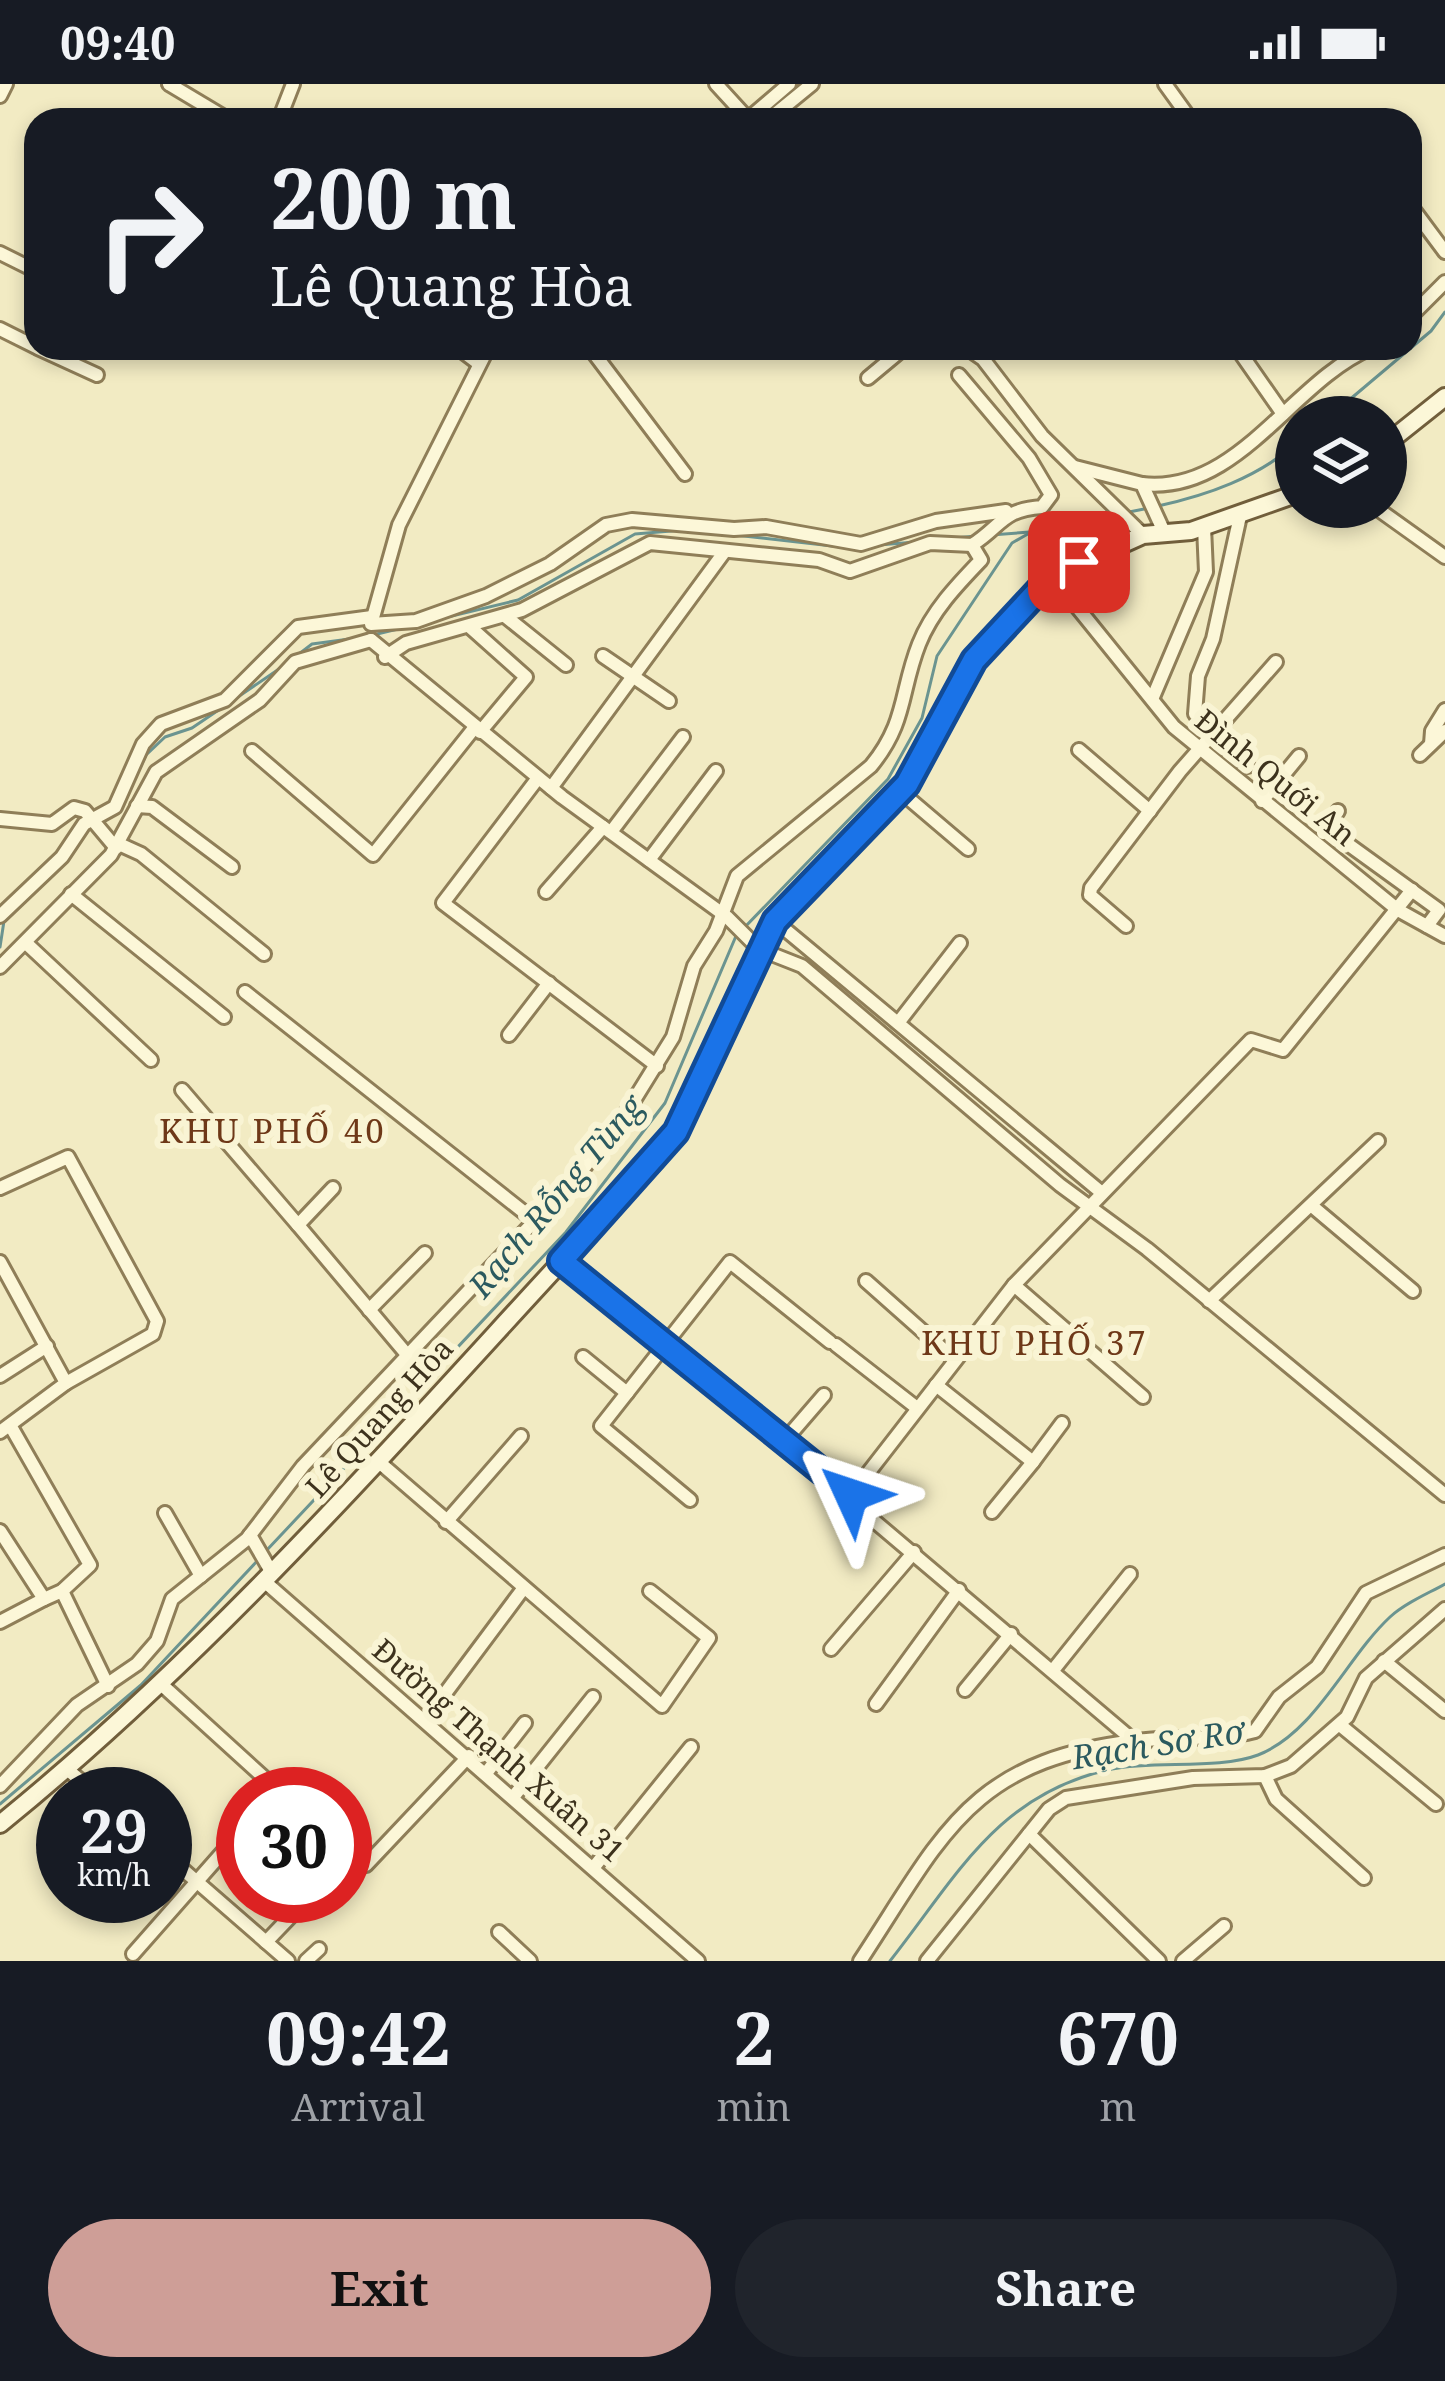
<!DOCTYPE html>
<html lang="en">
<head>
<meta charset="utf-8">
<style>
  body { margin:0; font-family:"Noto Serif",serif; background:#20242c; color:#f1f3f6; height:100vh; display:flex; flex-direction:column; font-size:45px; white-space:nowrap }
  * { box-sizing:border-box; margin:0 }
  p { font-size:39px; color:#9ea1a6 }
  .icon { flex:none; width:66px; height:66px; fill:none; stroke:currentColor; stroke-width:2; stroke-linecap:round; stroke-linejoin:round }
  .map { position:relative; height:1877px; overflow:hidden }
  .details { display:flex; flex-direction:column; background:#171b24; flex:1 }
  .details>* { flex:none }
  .hud { position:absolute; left:24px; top:24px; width:1398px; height:252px; border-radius:36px; box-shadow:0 6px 18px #0003; background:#171b24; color:#f1f3f6; overflow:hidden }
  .buttons { position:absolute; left:1275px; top:312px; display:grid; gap:24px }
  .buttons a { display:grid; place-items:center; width:132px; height:132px; border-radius:50%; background:#171b24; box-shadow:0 6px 18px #0003; font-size:60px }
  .speed { position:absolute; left:36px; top:1683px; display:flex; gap:24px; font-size:60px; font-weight:700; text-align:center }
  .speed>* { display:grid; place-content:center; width:156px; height:156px; border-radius:50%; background:#171b24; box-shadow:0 6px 18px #0003; line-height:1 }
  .speed small { font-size:30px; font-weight:400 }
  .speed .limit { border:18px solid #d22; background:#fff; color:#111 }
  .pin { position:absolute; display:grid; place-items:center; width:102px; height:102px; color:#fff; margin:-51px; border-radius:24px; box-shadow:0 6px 18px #0006 }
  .me { position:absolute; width:132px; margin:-66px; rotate:312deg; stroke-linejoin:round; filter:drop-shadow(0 0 9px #0008) }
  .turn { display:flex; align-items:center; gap:42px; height:252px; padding:0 48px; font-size:54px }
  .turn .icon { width:156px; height:156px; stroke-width:2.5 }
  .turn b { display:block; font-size:84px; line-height:102px }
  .eta { display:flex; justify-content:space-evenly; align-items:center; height:204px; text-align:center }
  .eta b { font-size:72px; font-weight:700; line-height:84px }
  .button { display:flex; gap:24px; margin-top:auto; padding:24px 48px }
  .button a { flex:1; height:138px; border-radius:72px; background:#ce9e97; color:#111; font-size:48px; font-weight:700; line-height:138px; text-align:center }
  .button a+a { background:#20242c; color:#f1f3f6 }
  .status { display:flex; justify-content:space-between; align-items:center; height:84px; padding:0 60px; background:#171b24; direction:ltr }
  .status svg { height:33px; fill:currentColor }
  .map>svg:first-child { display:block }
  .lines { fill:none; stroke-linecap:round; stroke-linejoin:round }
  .stream { stroke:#6b9490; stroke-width:3 }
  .street-casing { stroke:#8f7e58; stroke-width:18 }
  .secondary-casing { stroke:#715e3b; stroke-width:22 }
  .street { stroke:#fcf7d8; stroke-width:12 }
  .secondary { stroke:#fcf7d8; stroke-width:16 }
  .route-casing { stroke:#114b97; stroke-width:30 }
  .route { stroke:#1a73e8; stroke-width:21 }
  .labels { text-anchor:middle; stroke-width:12; stroke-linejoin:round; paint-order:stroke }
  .street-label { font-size:30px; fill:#3d321d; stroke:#f9f4d4 }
  .neighbourhood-label { font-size:33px; letter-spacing:3px; fill:#6e3818; stroke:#f9f4d4 }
  .water-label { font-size:33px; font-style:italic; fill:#2b5a5f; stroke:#f9f4d4 }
</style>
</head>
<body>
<div class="status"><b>09:40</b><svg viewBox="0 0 49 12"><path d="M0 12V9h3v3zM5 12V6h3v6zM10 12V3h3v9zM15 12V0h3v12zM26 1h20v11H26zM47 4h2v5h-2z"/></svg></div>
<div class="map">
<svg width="1445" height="1877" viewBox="0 0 1445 1877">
  <rect width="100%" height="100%" fill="#f2ebc3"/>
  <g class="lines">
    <!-- stream -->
    <g class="stream">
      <polyline points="1329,333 1431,247 1445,228"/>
      <path d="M 1158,422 C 1208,411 1256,394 1296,360"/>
      <polyline points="1129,428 1149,424"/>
      <polyline points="735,451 850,464"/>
      <polyline points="991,451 1030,448"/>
      <polyline points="955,454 976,452"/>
      <polyline points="878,461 916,458"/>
      <polyline points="373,551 518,516 635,450 683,446"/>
      <polyline points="299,570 312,560 357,554"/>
      <polyline points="122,721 146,671 165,653 192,644 282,583"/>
      <polyline points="100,741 116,728"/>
      <polyline points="743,845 888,695 922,634 937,572 1012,459 1033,447 1113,432"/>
      <polyline points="0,863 4,837 13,828"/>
      <polyline points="266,1467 566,1148 665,1019 736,852"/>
      <polyline points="0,1720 141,1601 260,1474"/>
      <path d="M 890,1877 C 957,1792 998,1709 1112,1685 C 1155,1676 1218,1686 1258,1671 C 1316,1648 1346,1574 1390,1533 C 1405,1519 1427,1510 1445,1500"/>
    </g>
    <!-- street casing -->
    <g class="street-casing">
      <g id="street">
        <polyline points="169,0 229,36"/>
        <polyline points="716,0 749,36"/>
        <polyline points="1165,0 1191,36"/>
        <polyline points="0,12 6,0"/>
        <polyline points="748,35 789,0"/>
        <polyline points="279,36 293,0"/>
        <polyline points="768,36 812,0"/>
        <polyline points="1410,121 1445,168"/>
        <polyline points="0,169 36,187"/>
        <polyline points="1410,233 1445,198"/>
        <polyline points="0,245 36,263"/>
        <polyline points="38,264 97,291"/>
        <polyline points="458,264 478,279"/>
        <polyline points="590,264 685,390"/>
        <polyline points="967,264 983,275 1042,352 1143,451"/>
        <polyline points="1237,264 1283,330"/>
        <polyline points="868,294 904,264"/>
        <polyline points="1075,383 1142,400 1164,448"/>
        <path d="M 1142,400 C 1238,411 1292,297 1371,264"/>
        <polyline points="1375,423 1445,473"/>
        <polyline points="1240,432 1213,555 1198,592 1195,630 1248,682"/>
        <polyline points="1052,492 1174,643 1398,826 1445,852"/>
        <polyline points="505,532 566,581"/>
        <polyline points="372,537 399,441 488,264"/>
        <polyline points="371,540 416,537 486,512 550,480 606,441 632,436 734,445 766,443 861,460 936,437 1006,427"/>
        <polyline points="470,543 526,593 480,648"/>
        <polyline points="371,556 562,713 727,833 759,865 802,882 1060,1101 1147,1165 1445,1411"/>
        <polyline points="603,572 669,617"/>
        <path d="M 385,573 L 406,559 L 522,526 L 650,459 L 819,476 L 850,487 L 930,459 L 972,461 C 1003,441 1001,426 1042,423 L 1051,411 L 1029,374 L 959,291"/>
        <polyline points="1153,613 1206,488 1204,443"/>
        <polyline points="1431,660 1432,647 1445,626"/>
        <polyline points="1079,666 1150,727"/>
        <polyline points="252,667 373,771 475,643"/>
        <polyline points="1420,671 1445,647"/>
        <polyline points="538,694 443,819 657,982"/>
        <polyline points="551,704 725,467"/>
        <polyline points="901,708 968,765"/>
        <polyline points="1262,717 1299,672"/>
        <polyline points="137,722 152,723 232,783"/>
        <polyline points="0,735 52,740 74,724 85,727 116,764"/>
        <polyline points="1327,745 1439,826 1427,842"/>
        <polyline points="611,748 683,653"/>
        <polyline points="1323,749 1338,727"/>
        <polyline points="119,760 141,770 264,870"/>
        <polyline points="649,776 716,687"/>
        <polyline points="546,808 603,743"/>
        <polyline points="71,810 224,933"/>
        <polyline points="0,832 62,773 84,740 115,723 143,660 161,640 225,616 298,543 372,533"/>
        <polyline points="775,837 1102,1109"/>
        <polyline points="1126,842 1090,811 1091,804 1180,687 1276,578"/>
        <polyline points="26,859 151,976"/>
        <polyline points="0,883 111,771 156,688 260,616 295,578 371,556"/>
        <polyline points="245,908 535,1137"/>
        <polyline points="898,939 960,859"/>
        <polyline points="509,951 549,899"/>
        <polyline points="182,1006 298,1141"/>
        <polyline points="0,1104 68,1073 157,1237 153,1250 66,1299"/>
        <polyline points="333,1104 298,1141 409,1273"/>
        <polyline points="1312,1122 1413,1207"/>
        <polyline points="561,1177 849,1405 853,1419 1134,1657"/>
        <polyline points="0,1178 66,1299 0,1348"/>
        <polyline points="866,1197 955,1276"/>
        <polyline points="1014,1201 1143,1313"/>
        <polyline points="1209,1217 1378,1057"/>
        <polyline points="369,1226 425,1169"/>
        <polyline points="836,1261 917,1324"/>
        <polyline points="583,1273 627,1309"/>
        <polyline points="0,1292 47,1262"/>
        <polyline points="936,1301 1033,1378 1062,1339"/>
        <polyline points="786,1355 824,1311"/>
        <polyline points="379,1378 662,1622 709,1554 650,1507"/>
        <polyline points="851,1411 1014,1201 1251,956 1283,966 1412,806"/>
        <polyline points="690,1416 601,1342 730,1178 830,1258"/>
        <polyline points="992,1428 1033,1378"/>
        <polyline points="165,1429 201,1492"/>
        <polyline points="446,1438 521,1352"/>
        <polyline points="0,1447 44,1515 62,1507 90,1481 10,1341"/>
        <polyline points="250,1451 272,1489"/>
        <polyline points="264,1497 698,1877"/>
        <polyline points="62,1507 108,1602"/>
        <polyline points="0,1538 44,1515"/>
        <polyline points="831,1565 914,1468"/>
        <polyline points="1384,1577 1445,1627"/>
        <polyline points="1054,1585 1130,1490"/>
        <polyline points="161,1600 282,1710"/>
        <polyline points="965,1606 1011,1550"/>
        <polyline points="876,1620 959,1506"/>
        <polyline points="426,1635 523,1505"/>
        <polyline points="1340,1641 1436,1720"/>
        <polyline points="67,1685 96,1710"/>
        <polyline points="487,1688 525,1639"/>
        <polyline points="1265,1692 1276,1715 1364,1794"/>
        <path d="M 0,1702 L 77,1621 L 137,1580 L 157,1557 L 172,1515 L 247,1455 L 303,1382 L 580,1089 L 626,1029 L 673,953 L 694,882 L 716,847 L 737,792 L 871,682 C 907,638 900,608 919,560 C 932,527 957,501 981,476 L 972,461"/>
        <polyline points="514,1712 593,1613"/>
        <polyline points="1029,1750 1159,1877"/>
        <polyline points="345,1765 366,1781 469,1672"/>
        <polyline points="165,1770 288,1877"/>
        <polyline points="594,1783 691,1663"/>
        <polyline points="499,1848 530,1877"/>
        <polyline points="266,1858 310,1812"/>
        <polyline points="133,1870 237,1752"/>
        <polyline points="306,1877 319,1865"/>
        <path d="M 860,1877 C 943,1751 969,1677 1135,1657 C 1175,1652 1216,1657 1255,1647 L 1279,1613 L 1317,1583 L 1366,1509 L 1445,1471"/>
        <polyline points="927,1877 1049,1725 1066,1714 1193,1694 1265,1692 1291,1682 1347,1633 1366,1594 1445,1525"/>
        <polyline points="1183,1877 1224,1842"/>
      </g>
    </g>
    <!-- secondary casing -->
    <g class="secondary-casing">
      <g id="secondary">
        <polyline points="1386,360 1445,313"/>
        <path d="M 0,1740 C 243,1543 442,1302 656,1076 L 676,1048 L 775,837 L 891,721 L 921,678 L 973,576 L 1052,492 L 1143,451 L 1191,447 L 1296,410"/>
      </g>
    </g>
    <!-- street -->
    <use href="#street" class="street"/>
    <!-- secondary -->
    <use href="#secondary" class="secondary"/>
  </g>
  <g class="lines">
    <!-- route casing -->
    <g class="route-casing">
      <polyline id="route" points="851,1411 561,1177 676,1048 775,837 907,700 974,576 1052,492 1079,478"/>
    </g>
    <!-- route -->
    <use href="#route" class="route"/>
  </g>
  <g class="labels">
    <!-- street labels -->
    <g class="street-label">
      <text transform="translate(1275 694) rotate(39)" y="10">Đình Quới An</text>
      <text transform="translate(380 1334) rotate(-48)" y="10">Lê Quang Hòa</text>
      <text transform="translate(498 1667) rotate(41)" y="10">Đường Thạnh Xuân 31</text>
    </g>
    <!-- neighbourhood labels -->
    <g class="neighbourhood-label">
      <text x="273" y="1059">KHU PHỐ 40</text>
      <text x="1035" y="1271">KHU PHỐ 37</text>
    </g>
    <!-- water labels -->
    <g class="water-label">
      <text transform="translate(556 1112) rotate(-50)" y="12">Rạch Rỗng Tùng</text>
      <text transform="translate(1158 1660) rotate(-9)" y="12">Rạch Sơ Rơ</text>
    </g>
  </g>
</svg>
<div class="buttons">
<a><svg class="icon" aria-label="layers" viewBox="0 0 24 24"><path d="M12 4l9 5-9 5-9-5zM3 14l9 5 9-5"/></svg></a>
</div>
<div class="speed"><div>29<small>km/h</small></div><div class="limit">30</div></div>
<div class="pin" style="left:1079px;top:478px;background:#d93025"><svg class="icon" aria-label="arrive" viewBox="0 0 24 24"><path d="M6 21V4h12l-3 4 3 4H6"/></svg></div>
<svg class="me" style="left:851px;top:1411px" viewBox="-20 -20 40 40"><path d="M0-17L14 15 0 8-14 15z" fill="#1a73e8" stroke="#fff" stroke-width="4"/></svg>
<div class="hud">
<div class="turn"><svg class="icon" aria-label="right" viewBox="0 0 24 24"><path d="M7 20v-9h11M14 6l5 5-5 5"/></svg><div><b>200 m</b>Lê Quang Hòa</div></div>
</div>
</div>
<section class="details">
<div class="eta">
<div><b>09:42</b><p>Arrival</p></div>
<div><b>2</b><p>min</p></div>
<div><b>670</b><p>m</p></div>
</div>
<div class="button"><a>Exit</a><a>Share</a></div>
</section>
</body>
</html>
